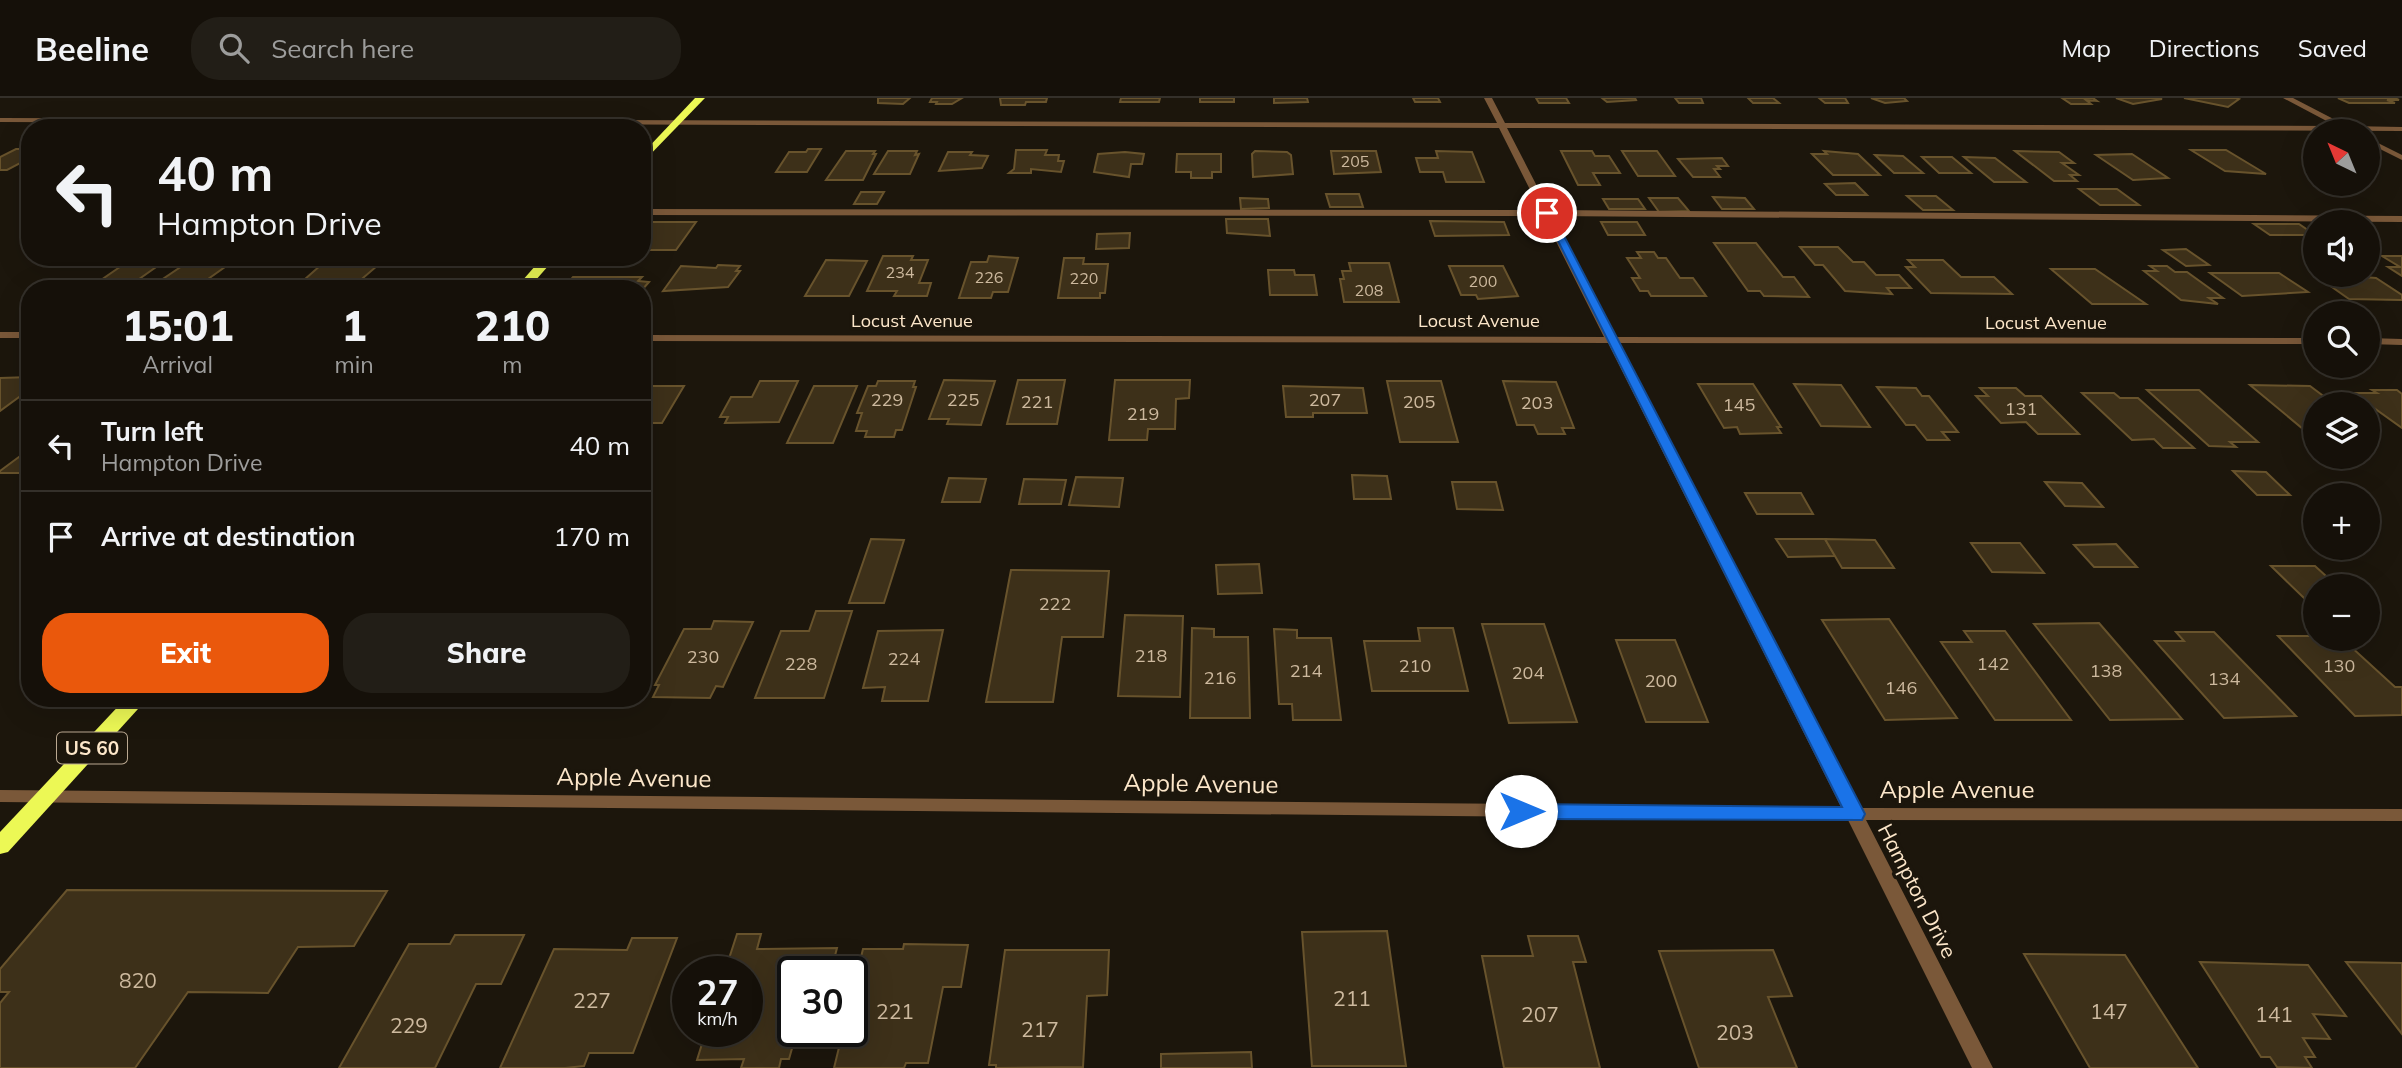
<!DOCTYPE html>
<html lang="en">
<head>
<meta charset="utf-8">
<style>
  body { margin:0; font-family:Mulish,sans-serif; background:#221e17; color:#f1f3f6; height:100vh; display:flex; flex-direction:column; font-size:26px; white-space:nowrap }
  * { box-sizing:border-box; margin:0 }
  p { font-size:23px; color:#9d9d9c }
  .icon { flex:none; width:38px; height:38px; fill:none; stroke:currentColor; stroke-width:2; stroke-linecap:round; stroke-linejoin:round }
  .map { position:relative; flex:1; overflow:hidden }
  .drawer { position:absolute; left:21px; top:182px; width:630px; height:427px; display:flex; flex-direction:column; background:#151009; border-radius:28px; box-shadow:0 7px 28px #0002,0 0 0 2px #34302a }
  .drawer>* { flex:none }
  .hud { position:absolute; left:21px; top:21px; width:630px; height:147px; border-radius:28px; box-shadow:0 7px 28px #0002,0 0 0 2px #34302a; background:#151009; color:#f1f3f6; overflow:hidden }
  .needle { width:46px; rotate:317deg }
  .tools { position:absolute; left:2303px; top:21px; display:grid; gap:14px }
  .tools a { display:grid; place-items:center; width:77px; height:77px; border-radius:50%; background:#151009; box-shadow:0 7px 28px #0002,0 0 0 2px #34302a; font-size:35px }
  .speed { position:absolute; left:672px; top:858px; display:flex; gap:14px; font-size:35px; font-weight:700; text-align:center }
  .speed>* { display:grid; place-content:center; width:91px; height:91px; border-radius:50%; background:#151009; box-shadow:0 7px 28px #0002,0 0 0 2px #34302a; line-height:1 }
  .speed small { font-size:18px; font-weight:400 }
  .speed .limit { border:4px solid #111; border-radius:10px; background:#fff; color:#111 }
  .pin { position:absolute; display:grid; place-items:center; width:60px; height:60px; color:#fff; margin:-30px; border:4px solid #fff; border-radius:50%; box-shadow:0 2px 7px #0007 }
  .me { position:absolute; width:77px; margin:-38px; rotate:90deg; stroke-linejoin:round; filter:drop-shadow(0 0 5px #0008) }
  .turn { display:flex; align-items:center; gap:24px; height:147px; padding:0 21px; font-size:32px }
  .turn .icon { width:91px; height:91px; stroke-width:2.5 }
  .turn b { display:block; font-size:49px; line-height:60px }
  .eta { display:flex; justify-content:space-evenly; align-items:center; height:119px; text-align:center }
  .eta b { font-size:42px; font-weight:800; line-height:49px }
  .cta { display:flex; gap:14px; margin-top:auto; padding:14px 21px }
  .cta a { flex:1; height:80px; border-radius:28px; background:#ea580c; color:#fff; font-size:28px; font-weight:800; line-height:80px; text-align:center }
  .cta a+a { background:#221e17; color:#f1f3f6 }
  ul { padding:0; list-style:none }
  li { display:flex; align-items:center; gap:21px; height:91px; padding:0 21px; border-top:2px solid #34302a }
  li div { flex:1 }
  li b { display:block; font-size:26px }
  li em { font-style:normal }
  header { display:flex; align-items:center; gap:42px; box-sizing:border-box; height:98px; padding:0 35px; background:#151009; border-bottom:2px solid #34302a }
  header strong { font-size:33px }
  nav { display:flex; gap:38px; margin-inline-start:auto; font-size:24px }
  .search { width:490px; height:63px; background:#221e17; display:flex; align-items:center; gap:18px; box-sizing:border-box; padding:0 24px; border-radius:28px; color:#9d9d9c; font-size:26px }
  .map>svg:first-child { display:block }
  .building { fill:#3d3019; stroke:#68532c; stroke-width:2 }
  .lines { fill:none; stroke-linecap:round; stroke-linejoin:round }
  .lane { fill:#7a5839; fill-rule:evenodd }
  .street { fill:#7a5839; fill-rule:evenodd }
  .primary { fill:#ecf855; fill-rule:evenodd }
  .route { fill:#1a73e8; stroke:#114b97; stroke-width:2 }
  .labels { text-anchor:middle; stroke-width:7; stroke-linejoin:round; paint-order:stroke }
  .far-number-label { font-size:16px; fill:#cdb99e }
  .far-street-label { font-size:18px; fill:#fde7ca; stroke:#1c160c }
  .number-label { font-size:18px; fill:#cdb99e }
  .shield { fill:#1c160c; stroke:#baa891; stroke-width:2 }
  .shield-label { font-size:19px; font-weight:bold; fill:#fde7ca }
  .street-label { font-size:21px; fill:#fde7ca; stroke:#1c160c }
  .near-number-label { font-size:21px; fill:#cdb99e }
  .near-street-label { font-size:24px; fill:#fde7ca; stroke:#1c160c }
</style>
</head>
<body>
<header>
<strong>Beeline</strong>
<div class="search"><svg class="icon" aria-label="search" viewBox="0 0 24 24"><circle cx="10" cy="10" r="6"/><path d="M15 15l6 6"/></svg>Search here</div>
<nav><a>Map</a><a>Directions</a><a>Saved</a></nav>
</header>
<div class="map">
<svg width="2402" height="970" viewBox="0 0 2402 970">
  <rect width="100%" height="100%" fill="#1c160c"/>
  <!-- building -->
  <g class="building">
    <polygon points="878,0 910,0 903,6 878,5"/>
    <polygon points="932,0 962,0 952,6 936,6 937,4 930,4"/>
    <polygon points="1000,0 1047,0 1046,4 1026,4 1025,7 1001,7"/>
    <polygon points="1121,0 1160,0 1159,4 1120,4"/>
    <rect x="1200" y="0" width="34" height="4"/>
    <polygon points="1274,0 1307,0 1308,4 1274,5"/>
    <polygon points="1413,0 1438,0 1440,4 1415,4"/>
    <polygon points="1536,0 1566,0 1569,5 1539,5"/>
    <polygon points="1602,0 1635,0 1636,2 1607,4"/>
    <polygon points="1675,0 1701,0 1703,5 1679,5"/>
    <polygon points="1748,0 1773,0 1779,5 1753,5"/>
    <polygon points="1819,0 1845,0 1848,5 1825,5"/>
    <polygon points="1871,0 1904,0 1907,3 1885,5"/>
    <polygon points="2062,0 2093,0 2097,3 2086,2 2091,6 2071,6"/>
    <polygon points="2116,0 2159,0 2162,1 2133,6"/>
    <polygon points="2184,0 2236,0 2239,1 2228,9"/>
    <polygon points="2338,0 2395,0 2399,2 2387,2 2395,5 2349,5"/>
    <polygon points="16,51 30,51 30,60 7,72 0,72 0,59"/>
    <polygon points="808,51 821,51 807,74 776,74 789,54 806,54"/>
    <polygon points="1016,52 1047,52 1045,57 1059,57 1058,63 1064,63 1061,74 1031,71 1031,75 1009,75 1014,71"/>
    <polygon points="2191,52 2226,52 2266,76 2225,73"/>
    <polygon points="846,53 875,53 873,56 876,56 863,82 826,82"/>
    <polygon points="888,53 917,53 915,57 919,56 910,76 874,76"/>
    <polygon points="1255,53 1287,54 1291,57 1293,76 1253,79 1252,56"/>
    <polygon points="1331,53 1376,53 1381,74 1334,76"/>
    <polygon points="1436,53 1472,54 1484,84 1446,84 1443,74 1420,74 1416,60 1438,60"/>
    <polygon points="1561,53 1592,53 1595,58 1609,58 1620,75 1593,75 1600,87 1578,87"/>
    <polygon points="1622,53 1657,53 1675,78 1638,78"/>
    <polygon points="1824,53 1858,56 1880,77 1833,77 1812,56 1827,56"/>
    <polygon points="2015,53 2059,54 2074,65 2062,65 2079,77 2070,77 2077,83 2054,83"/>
    <polygon points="948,54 972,54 970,57 988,58 982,70 939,73"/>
    <polygon points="1125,54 1144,56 1142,66 1131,66 1129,79 1094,74 1098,56"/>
    <polygon points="1177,56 1221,56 1221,74 1212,74 1212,80 1191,80 1191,74 1176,74"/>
    <polygon points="2132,56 2168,80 2133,82 2096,57"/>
    <polygon points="1875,57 1903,58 1923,75 1894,75"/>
    <polygon points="1922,59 1952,59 1971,75 1939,75"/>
    <polygon points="1964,59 1995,60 2026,84 1994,84"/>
    <polygon points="1722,60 1728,68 1717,68 1720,71 1714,71 1720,79 1693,79 1678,61"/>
    <polygon points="1855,85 1867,97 1836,97 1825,86"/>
    <polygon points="2079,91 2117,91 2139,107 2100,107"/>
    <polygon points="861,94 884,94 877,106 854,106"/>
    <polygon points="1326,96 1359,96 1363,109 1330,109"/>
    <polygon points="1907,98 1936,98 1953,112 1923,112"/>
    <polygon points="1713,99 1745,100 1754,111 1722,111"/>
    <polygon points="1240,100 1268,101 1269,110 1241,111"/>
    <polygon points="1649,100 1678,100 1689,113 1659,114"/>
    <polygon points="1603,101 1638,101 1645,111 1609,111"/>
    <polygon points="1226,121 1268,121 1270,138 1227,135"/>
    <polygon points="1430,123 1504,124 1509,137 1435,138"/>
    <polygon points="651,124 696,124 676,152 642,152 642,135"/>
    <polygon points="1601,124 1637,124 1645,137 1608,137"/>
    <polygon points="2254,126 2299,126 2315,137 2270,137"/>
    <polygon points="1130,135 1129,150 1096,151 1097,136"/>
    <polygon points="1714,145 1756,145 1783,179 1794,179 1809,199 1764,198 1760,193 1748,193"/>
    <polygon points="1800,149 1838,149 1853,164 1864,164 1876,177 1899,177 1911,190 1887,190 1892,196 1845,193 1823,167 1815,167"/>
    <polygon points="2186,151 2209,167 2186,168 2163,152"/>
    <polygon points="1637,154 1654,154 1658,160 1666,160 1680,180 1693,180 1706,198 1651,198 1648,193 1640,193 1632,180 1640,180 1627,160 1641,160"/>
    <polygon points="883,158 913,158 911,162 928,162 919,185 931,185 927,198 894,198 897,193 867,193"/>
    <polygon points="989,158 1018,160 1008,194 993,194 991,200 959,200 971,164 987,164"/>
    <polygon points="2382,158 2402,158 2402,178 2388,169 2400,169"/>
    <polygon points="213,159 239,159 194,191 148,191 191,162"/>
    <polygon points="330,159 359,159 349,167 377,168 356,186 317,186 312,189 296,189"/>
    <polygon points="1064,160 1084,160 1083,166 1108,166 1105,195 1100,195 1100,200 1058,200"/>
    <polygon points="130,162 166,162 125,191 88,191"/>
    <polygon points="826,162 867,163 849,198 805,198"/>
    <polygon points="1908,162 1943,162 1961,179 1994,179 2012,196 1931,195 1906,169 1915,169"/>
    <polygon points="1349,165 1389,165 1399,204 1344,204 1340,181 1344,181 1342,173 1351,173"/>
    <polygon points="718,167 740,168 736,173 740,173 728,189 663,193 681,168 716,170"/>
    <polygon points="1449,168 1503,168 1518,198 1478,201 1476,197 1461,197"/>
    <polygon points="2150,168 2167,168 2175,174 2187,174 2223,200 2209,200 2218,206 2181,202 2144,173 2157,173"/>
    <polygon points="2051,171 2095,171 2146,206 2092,206"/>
    <polygon points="1268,172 1294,172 1295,177 1314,177 1317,197 1270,197"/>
    <polygon points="2210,175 2279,175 2308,194 2242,198"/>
    <polygon points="2312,175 2376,180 2402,197 2402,202 2349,201"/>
    <polygon points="573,179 642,179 638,183 649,184 642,192 563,191"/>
    <polygon points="30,279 30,291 0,313 0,280"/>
    <polygon points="944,282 995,283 981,327 947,326 949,321 929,321"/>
    <polygon points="1018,282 1065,282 1057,326 1007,326"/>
    <polygon points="1115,282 1190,282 1189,300 1176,301 1175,331 1148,331 1147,342 1109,342"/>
    <polygon points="760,283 798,283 779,324 725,325 728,319 720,319 731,299 752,299"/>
    <polygon points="878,283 915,283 913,289 916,289 902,332 896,332 894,339 865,339 867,333 856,333 862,315 857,315 868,288 876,288"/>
    <polygon points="1387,283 1441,283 1458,344 1400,344"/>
    <polygon points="1503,283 1556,284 1574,330 1562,330 1565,336 1538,336 1534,327 1517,327"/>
    <polygon points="1698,286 1753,286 1781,329 1777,329 1781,335 1740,336 1737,329 1724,330"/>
    <polygon points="1794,286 1841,287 1870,329 1821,328"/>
    <polygon points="2250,287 2310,288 2334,306 2315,306 2315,341"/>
    <polygon points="644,288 684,288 662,325 642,325"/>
    <polygon points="814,288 857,288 833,345 787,345"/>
    <polygon points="1283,288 1363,290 1367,315 1313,315 1313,319 1286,319"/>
    <polygon points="1877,289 1916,290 1922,298 1929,298 1958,334 1942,334 1949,342 1927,342 1915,327 1906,327"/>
    <polygon points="1980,290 2016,290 2025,298 2041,298 2079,336 2038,336 2026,324 2001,325 1976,298 1988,298"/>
    <polygon points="2147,292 2199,292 2258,344 2230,344 2236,349 2209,348"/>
    <polygon points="2372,292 2397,292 2402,296 2402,330 2353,295 2377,295"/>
    <polygon points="2082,295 2114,295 2120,300 2138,300 2194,350 2163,350 2154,341 2132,342"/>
    <polygon points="27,353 30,375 0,375 0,373"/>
    <polygon points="2233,373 2266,374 2290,397 2257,397"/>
    <polygon points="1352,377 1387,378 1391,401 1354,401"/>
    <polygon points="1076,379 1123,380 1119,409 1069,407"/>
    <polygon points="949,380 986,381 980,404 942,404"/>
    <polygon points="1024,381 1066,382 1061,406 1019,406"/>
    <polygon points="1452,384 1496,384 1503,412 1457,411"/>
    <polygon points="2045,384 2082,385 2103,409 2065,408"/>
    <polygon points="1745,395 1801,395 1813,416 1757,416"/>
    <polygon points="871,441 904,442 884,505 849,505"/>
    <polygon points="1776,441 1825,441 1835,458 1788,459"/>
    <polygon points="1825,441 1875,442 1894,470 1842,470"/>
    <polygon points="1971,445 2020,445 2044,475 1992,474"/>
    <polygon points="2116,446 2137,469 2094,469 2074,447"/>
    <polygon points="1259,466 1262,495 1218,496 1216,467"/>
    <polygon points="2271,468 2315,468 2337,488 2315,488 2315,501 2305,501"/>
    <polygon points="1011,472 1109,473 1103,539 1062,539 1053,604 986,604"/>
    <polygon points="816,513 852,513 824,600 755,600 781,533 809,533"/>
    <polygon points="1125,517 1183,518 1180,599 1118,598"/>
    <polygon points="1889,521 1915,559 1957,620 1885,622 1822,522"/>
    <polygon points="714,523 753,524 723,589 716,588 710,600 653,599 659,587 655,587 684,531 711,531"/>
    <polygon points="2099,525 2182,621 2110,622 2034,526"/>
    <polygon points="1482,526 1544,526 1577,624 1509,625"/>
    <polygon points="1192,530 1214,531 1214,539 1248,539 1250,620 1190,620"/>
    <polygon points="1418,530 1453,530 1468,593 1372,593 1364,543 1420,543"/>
    <polygon points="1274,531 1297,532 1297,540 1331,540 1341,622 1293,622 1292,606 1279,606"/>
    <polygon points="943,532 928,603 882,603 885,589 863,590 878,533"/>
    <polygon points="1964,533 2005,533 2071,622 1995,622 1941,544 1972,544"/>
    <polygon points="2176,534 2214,534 2296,618 2224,620 2155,543 2184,543"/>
    <polygon points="2278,538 2315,538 2315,541 2332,541 2339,547 2349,547 2395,589 2402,589 2402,617 2355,618"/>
    <polygon points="1616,542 1675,542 1708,624 1646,624"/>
    <polygon points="67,792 387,793 354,848 298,849 268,895 188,894 135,970 0,970 0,905 9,894 0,894 0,871"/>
    <polygon points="1387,833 1406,968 1312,968 1302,834"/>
    <polygon points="737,836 761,836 757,851 837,850 831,873 793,873 793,933 797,933 789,961 781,961 779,970 741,970 744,961 697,962 706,933 747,933 747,873 725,873"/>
    <polygon points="455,837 524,837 501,886 476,886 435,970 339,970 409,846 450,846"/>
    <polygon points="1528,838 1578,838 1586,864 1573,864 1600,970 1504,970 1482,858 1533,858"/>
    <polygon points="632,840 677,840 633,955 589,955 584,968 565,970 500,970 554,851 627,852"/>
    <polygon points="904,846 968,847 961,889 943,889 928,965 906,965 904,970 834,970 843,933 852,933 852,895 863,851 903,851"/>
    <polygon points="1005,852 1109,852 1107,897 1087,898 1083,969 996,970 996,967 989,967"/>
    <polygon points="1773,852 1792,898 1768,899 1797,970 1699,970 1659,853"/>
    <polygon points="2024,856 2125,857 2198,970 2090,970"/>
    <polygon points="2200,864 2308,867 2346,918 2313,916 2330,941 2303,940 2315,959 2305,959 2312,970 2277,969 2270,959 2261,959"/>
    <polygon points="2346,864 2402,865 2402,936"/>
    <polygon points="1251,954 1252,970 1161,970 1161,956"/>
  </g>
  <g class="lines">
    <!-- lane -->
    <polygon class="lane" points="642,111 1547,112 2402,118 2402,124 1547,118 642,117"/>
    <!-- street -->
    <g class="street">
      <polygon points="1484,0 1492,0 1505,25 2336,28 2283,0 2293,0 2347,28 2402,29 2402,33 1507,30 1615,239 2315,240 2315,246 1618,245 1859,710 2402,711 2402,723 1866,722 1993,970 1972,970 1848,722 0,704 0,692 1841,709 1608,245 642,243 642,237 1604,239 1499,30 0,24 0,20 1497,25"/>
      <polygon points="2368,40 2402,57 2402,62 2368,45"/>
      <rect x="0" y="234" width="30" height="6"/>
      <polygon points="2368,240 2402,241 2402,247 2368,246"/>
    </g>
    <!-- primary -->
    <g class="primary">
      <polygon points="695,0 705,0 642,65 642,56"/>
      <polygon points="543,159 556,159 528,191 515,191"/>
      <polygon points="126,600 148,600 8,754 0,756 0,734"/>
    </g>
  </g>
  <!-- route -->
  <polygon class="route" points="1543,113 1552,115 1865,716 1862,722 1521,721 1511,713 1521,706 1842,709"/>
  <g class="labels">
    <!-- far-number labels -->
    <g class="far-number-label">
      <text x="1355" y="69">205</text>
      <text x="900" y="180">234</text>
      <text x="989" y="185">226</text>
      <text x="1084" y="186">220</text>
      <text x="1483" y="189">200</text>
      <text x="1369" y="198">208</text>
    </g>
    <!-- far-street labels -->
    <g class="far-street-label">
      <text x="912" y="229">Locust Avenue</text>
      <text x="1479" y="229">Locust Avenue</text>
      <text x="2046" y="231">Locust Avenue</text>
    </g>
    <!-- number labels -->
    <g class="number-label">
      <text x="887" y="308">229</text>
      <text x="963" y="308">225</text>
      <text x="1325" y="308">207</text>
      <text x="1037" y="310">221</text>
      <text x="1419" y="310">205</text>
      <text x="1537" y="311">203</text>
      <text x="1739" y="313">145</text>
      <text x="2021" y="317">131</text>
      <text x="1143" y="322">219</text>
      <text x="1055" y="512">222</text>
      <text x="1151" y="564">218</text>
      <text x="703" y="565">230</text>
      <text x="904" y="567">224</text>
      <text x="801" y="572">228</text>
      <text x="1993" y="572">142</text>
      <text x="1415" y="574">210</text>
      <text x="2339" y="574">130</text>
      <text x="1306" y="579">214</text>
      <text x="2106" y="579">138</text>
      <text x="1528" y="581">204</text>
      <text x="1220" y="586">216</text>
      <text x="2224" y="587">134</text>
      <text x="1661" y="589">200</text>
      <text x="1901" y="596">146</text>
    </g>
    <!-- shield labels -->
    <rect class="shield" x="57" y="634.5" width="70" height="31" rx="5"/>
    <g class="shield-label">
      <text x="92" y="657">US 60</text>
    </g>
    <!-- street labels -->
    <g class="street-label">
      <text transform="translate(1917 793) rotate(63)" y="7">Hampton Drive</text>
    </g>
    <!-- near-number labels -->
    <g class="near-number-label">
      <text x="138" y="890">820</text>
      <text x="1352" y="908">211</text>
      <text x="592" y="910">227</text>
      <text x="895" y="921">221</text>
      <text x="2109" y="921">147</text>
      <text x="1540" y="924">207</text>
      <text x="2274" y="924">141</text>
      <text x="409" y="935">229</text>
      <text x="1040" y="939">217</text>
      <text x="1735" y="942">203</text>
    </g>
    <!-- near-street labels -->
    <g class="near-street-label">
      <text transform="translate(634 680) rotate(1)" y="8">Apple Avenue</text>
      <text transform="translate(1201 686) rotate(1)" y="8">Apple Avenue</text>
      <text x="1957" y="700">Apple Avenue</text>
    </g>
  </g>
</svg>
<div class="tools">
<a><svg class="needle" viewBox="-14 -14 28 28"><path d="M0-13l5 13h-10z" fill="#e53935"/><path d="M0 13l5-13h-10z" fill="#9d9d9c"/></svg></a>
<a><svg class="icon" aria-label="sound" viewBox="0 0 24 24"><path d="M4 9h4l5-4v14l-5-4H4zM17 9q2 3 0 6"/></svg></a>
<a><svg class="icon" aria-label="search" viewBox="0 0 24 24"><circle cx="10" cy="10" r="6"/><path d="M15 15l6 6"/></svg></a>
<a><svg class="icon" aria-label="layers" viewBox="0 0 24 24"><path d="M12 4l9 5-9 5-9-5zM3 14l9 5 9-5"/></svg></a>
<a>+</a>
<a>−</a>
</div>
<div class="speed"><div>27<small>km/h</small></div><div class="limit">30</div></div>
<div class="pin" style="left:1547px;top:115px;background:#d93025"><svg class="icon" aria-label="arrive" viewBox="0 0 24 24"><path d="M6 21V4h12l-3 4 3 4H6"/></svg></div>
<svg class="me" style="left:1521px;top:713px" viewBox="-20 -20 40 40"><circle r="19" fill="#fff"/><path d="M0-13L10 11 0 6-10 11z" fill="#1a73e8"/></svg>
<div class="hud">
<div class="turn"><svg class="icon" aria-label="left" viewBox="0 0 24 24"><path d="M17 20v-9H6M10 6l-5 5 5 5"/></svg><div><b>40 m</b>Hampton Drive</div></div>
</div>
<section class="drawer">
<div class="eta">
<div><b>15:01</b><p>Arrival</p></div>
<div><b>1</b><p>min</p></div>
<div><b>210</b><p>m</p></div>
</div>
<ul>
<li><svg class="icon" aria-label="left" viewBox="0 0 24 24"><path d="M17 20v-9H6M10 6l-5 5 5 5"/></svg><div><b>Turn left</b><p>Hampton Drive</p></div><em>40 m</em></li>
<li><svg class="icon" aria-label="arrive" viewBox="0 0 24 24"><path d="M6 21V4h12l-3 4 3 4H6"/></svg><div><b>Arrive at destination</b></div><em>170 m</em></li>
</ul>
<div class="cta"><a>Exit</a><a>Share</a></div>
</section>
</div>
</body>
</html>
